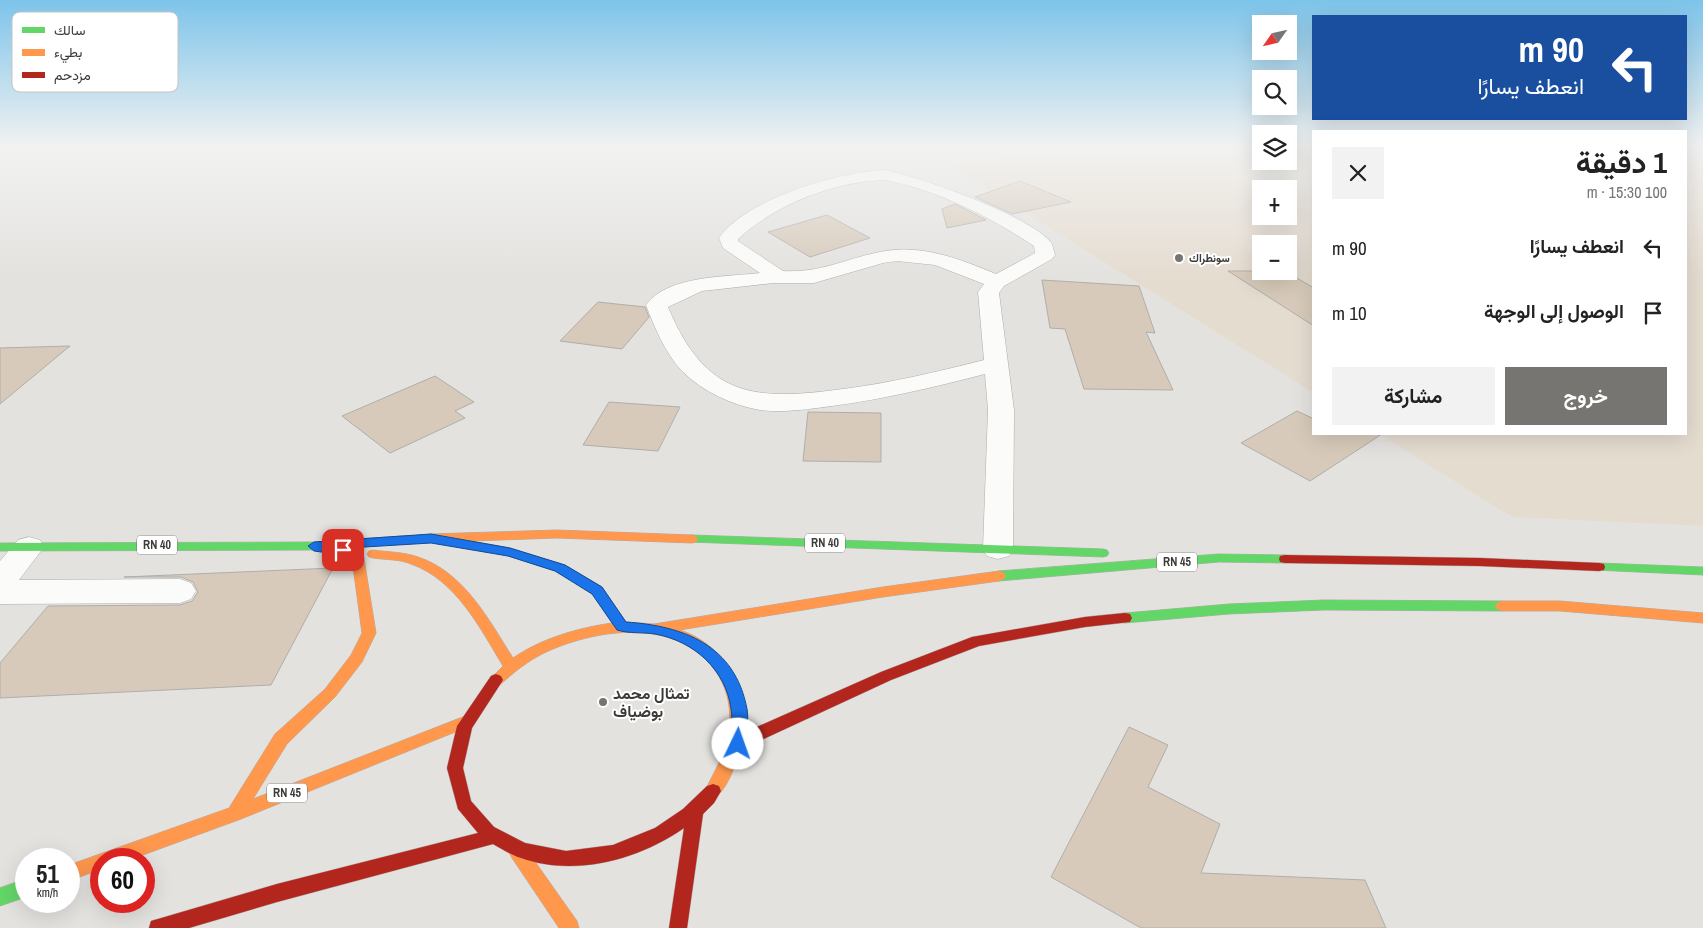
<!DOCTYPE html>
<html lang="ar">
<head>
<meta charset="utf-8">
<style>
  body { margin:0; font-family:"Archivo Narrow",Vazirmatn,sans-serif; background:#f2f2f2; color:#222; direction:rtl; height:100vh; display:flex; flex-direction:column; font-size:19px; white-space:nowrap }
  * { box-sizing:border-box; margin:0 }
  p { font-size:16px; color:#767676 }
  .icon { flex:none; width:28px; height:28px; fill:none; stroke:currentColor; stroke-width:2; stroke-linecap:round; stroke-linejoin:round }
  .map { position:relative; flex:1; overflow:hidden; direction:ltr }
  .panel { position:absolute; left:1312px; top:130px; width:375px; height:305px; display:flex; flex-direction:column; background:#fff; border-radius:0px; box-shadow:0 5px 20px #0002; direction:rtl }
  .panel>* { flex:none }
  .banner { position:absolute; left:1312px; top:15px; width:375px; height:105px; border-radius:0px; box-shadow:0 5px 20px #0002; direction:rtl; background:#1a4fa0; color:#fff; overflow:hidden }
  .needle { width:32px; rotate:236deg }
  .fabs { position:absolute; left:1252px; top:15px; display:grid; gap:10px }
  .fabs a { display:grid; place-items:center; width:45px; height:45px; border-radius:0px; background:#fff; box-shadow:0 5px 20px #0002; font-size:25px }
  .speed { position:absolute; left:15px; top:848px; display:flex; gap:10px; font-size:25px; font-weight:700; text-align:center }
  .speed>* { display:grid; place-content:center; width:65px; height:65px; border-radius:50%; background:#fff; box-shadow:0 5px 20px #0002; line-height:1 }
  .speed small { font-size:12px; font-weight:400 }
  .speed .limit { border:8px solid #d22; background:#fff; color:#111 }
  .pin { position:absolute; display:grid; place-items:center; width:42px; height:42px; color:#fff; margin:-21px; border-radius:10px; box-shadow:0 2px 8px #0006 }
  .me { position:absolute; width:55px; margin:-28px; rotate:3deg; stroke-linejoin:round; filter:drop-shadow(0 0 4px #0008) }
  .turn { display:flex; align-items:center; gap:18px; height:105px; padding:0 20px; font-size:22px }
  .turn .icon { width:65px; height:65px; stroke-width:2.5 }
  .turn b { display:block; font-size:35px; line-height:42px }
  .round { display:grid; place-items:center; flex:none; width:52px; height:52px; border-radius:0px; background:#f2f2f2 }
  .headline { display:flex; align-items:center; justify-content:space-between; height:85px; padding:0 20px }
  h1 { font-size:30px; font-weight:700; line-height:38px }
  .primary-button { display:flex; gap:10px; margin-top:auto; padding:10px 20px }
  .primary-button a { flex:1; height:58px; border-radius:0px; background:#767572; color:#fff; font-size:20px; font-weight:700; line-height:58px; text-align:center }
  .primary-button a+a { background:#f2f2f2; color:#222 }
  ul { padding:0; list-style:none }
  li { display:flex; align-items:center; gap:15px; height:65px; padding:0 20px }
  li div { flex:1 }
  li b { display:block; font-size:19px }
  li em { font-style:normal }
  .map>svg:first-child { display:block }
  .industrial { fill:#e5dcd0; fill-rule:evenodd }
  .building { fill:#d7caba; stroke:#afaeab }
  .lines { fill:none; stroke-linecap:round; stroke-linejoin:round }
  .street-casing { stroke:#aeadab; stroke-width:1 }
  .fast-casing { stroke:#aeadab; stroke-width:1 }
  .slow-casing { stroke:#aeadab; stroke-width:1 }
  .jam-casing { stroke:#aeadab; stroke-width:1 }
  .street { fill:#fbfbfa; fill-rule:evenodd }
  .fast { fill:#63d668; fill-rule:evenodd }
  .slow { fill:#ff974d; fill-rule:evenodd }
  .jam { fill:#b3261e; fill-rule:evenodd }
  .route { fill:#1a73e8; stroke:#114b97 }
  .poi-dot { fill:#767572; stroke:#fff; stroke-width:2 }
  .labels { text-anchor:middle; stroke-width:4; stroke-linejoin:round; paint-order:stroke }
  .far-poi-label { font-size:11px; font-weight:bold; fill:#3c3b38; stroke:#fff; text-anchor:start }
  .shield { fill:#fff; stroke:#767674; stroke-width:1 }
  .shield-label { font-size:12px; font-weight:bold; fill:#3c3b38 }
  .near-poi-label { font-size:16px; font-weight:bold; fill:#3c3b38; stroke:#fff; text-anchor:start }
  .key { fill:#fff; stroke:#c4c4c3; stroke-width:1 }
  .key-label { font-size:14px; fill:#3c3b38 }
</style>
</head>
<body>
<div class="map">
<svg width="1703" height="928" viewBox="0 0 1703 928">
  <rect width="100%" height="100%" fill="#e3e2df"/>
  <!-- industrial -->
  <g class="industrial">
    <path d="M 1060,148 L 1261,148 L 1261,161 L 1289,161 L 1289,148 L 1314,148 L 1314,393 L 952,167 ZM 1261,189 L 1289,189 L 1289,216 L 1261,216 ZM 1261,244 L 1289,244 L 1289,271 L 1261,271 Z"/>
    <polygon points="1686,148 1703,148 1703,526 1512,517 1379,434 1686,434"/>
  </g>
  <!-- building -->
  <g class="building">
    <polygon points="1020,181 1071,202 1012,214 975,197"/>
    <polygon points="955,204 961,207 986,220 947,228 942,209"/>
    <polygon points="827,215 870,238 810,257 768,232"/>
    <polygon points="1228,271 1285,271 1314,288 1314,326"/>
    <polygon points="1042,280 1139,286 1155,333 1146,332 1173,390 1084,389 1065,329 1050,328"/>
    <polygon points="598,302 645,307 649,317 622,349 560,341"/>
    <polygon points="70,346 0,404 0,348"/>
    <polygon points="435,376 474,402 455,411 465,418 390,453 342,416"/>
    <polygon points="609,402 680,407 658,451 583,445"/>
    <polygon points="1297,411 1314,419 1314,434 1382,434 1310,481 1241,443"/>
    <polygon points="808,412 881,413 881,462 803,461"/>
    <polygon points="333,568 271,685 0,698 0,663 48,606 180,605 192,601 198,592 193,582 181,577 124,577"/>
    <polygon points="1129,727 1168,745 1148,787 1220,824 1201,873 1365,880 1386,928 1141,928 1051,877"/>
  </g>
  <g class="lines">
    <!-- street casing -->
    <g class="street-casing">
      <g id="street">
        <path d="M 884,170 C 918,176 1034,217 1052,244 L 1055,255 L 1052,259 L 1004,286 L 999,293 L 1014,410 L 1013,549 L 1009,556 L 998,559 L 987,556 L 983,549 L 988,410 L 985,374 C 935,387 884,399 832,406 C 809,409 784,413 760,410 C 732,405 703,392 682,371 C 665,353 655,328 646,305 C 667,275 728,277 760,273 L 723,248 L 719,238 C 745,199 839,172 884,170 ZM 884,180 C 936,189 990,217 1034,246 L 1035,253 L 996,274 C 960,259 920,243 880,252 C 844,259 822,273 783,271 L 738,241 L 738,239 C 776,204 833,182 884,180 ZM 897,261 L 935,265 L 984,284 L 978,292 L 984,360 C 937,372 890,383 843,389 C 754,401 706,398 668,307 L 702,291 L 774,283 L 814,283 L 883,263 Z"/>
        <polygon points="29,537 40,540 44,547 19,580 180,579 191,583 196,591 191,599 180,603 0,604 0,561 18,540"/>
      </g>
    </g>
    <!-- fast casing -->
    <g class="fast-casing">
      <g id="fast">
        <polygon points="692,535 1103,549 1107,550 1109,553 1107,556 1103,557 688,542 686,539 688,536"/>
        <polygon points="404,536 408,537 410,540 408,543 314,550 0,551 0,543 314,542"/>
        <polygon points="1219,554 1285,555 1290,556 1291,559 1290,562 1285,563 1219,562 999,581 994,579 992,576 994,573 999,571"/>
        <polygon points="1599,563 1703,567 1703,575 1594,570 1593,567 1594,564"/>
        <polygon points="1324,600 1502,601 1507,603 1509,606 1507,609 1502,611 1324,610 1229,614 1125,623 1120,622 1118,618 1120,614 1125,613 1229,604"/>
        <polygon points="26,879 26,897 0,906 0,888"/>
      </g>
    </g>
    <!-- slow casing -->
    <g class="slow-casing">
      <g id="slow">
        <path d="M 557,530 L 692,535 L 696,536 L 698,539 L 696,542 L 692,543 L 557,538 L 471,541 L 510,548 L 565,565 L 602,587 L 626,622 L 654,624 L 883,587 L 999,571 L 1004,573 L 1006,576 L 1004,579 L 999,581 L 883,597 L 680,630 C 721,643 747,685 745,727 C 744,742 739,755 734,768 C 730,778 723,794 713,798 L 707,796 L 705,791 C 715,769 727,753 729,728 C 732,703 725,680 708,662 C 667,618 593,630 544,653 C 528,661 514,672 501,684 L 496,686 L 491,684 L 489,680 L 503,666 C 480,628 456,580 411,564 C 400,559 385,560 373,558 L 369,557 L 367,554 L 369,551 L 373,550 C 388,552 404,552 418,557 C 464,572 489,620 513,658 C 542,638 578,628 612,623 L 592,593 L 555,571 L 509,556 L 431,542 L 400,543 L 398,540 L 400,537 L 431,534 Z"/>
        <polygon points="357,548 361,549 363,552 376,633 362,662 335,697 287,744 253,799 465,716 470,718 473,722 470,726 241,819 132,859 101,859 101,869 69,881 69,865 229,808 275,734 325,689 351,655 362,633 351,552 353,549"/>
        <polygon points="1502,601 1560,601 1703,613 1703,623 1560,611 1502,611 1497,609 1495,606 1497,603"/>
        <polygon points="518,844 524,846 577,921 579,928 559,928 512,858 509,852 512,846"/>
      </g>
    </g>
    <!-- jam casing -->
    <g class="jam-casing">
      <g id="jam">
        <polygon points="1285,555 1480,558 1599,563 1604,564 1605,567 1604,570 1599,571 1480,566 1285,563 1280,562 1279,559 1280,556"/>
        <polygon points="1125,613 1130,614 1132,618 1130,622 1085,627 979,646 891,680 744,748 738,750 732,748 730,743 732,738 881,672 972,637 1085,617"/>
        <path d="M 496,674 L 501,676 L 503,680 L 472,728 L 463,768 L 471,801 L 494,827 L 525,843 L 566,851 L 613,845 L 655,828 L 683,809 L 707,786 L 713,784 L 719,786 L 721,791 L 714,803 L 703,814 L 687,928 L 669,928 L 684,828 C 638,860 575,877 521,858 C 511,855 502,849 493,844 L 277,902 L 189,928 L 149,928 L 151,921 L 158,919 L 277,884 L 478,833 L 458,809 L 447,768 L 457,726 L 491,676 Z"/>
      </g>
    </g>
    <!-- street -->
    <use href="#street" class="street"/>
    <!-- fast -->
    <use href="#fast" class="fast"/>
    <!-- slow -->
    <use href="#slow" class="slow"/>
    <!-- jam -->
    <use href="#jam" class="jam"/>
  </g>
  <!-- sky -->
  <linearGradient id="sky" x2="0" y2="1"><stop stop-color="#7dc4ea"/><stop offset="0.53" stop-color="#f2f2f1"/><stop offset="1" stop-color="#f2f2f1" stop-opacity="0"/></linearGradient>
  <rect width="1703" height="277" fill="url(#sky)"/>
  <!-- route -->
  <path class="route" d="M 431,534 L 510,548 L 565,565 L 602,587 L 626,622 C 684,626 735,645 747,709 C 749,719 746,732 746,744 L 743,748 L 738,750 L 732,748 L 730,744 C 730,733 733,720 731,709 C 726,670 694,641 655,634 C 643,632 630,634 617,630 L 592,594 L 555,571 L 508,556 L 431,543 L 348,548 L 347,553 L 343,555 L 314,551 L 308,546 L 314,542 Z"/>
  <!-- markers -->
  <g class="poi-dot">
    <circle cx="1179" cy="258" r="5"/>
    <circle cx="603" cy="702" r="5"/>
  </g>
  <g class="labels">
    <!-- far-poi labels -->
    <g class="far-poi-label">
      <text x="1189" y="262">سونطراك</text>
    </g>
    <!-- shield labels -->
    <g class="shield">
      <rect x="805" y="533.5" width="40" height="19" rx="4"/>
      <rect x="137" y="535.5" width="40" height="19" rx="4"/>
      <rect x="1157" y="552.5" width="40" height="19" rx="4"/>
      <rect x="267" y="783.5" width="40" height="19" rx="4"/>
    </g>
    <g class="shield-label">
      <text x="825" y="547">RN 40</text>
      <text x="157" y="549">RN 40</text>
      <text x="1177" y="566">RN 45</text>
      <text x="287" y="797">RN 45</text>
    </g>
    <!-- near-poi labels -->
    <g class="near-poi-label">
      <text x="613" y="699">تمثال محمد<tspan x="613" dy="18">بوضياف</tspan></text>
    </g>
  </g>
  <!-- legend -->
  <rect x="12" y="12" width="166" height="80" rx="8" class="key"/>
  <rect x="22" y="27" width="23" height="6" fill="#63d668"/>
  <rect x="22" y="49" width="23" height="7" fill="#ff974d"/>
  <rect x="22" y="72" width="23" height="6" fill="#b3261e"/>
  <g class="key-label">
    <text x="54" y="35">سالك</text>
    <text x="54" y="57">بطيء</text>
    <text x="54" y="80">مزدحم</text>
  </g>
</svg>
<div class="fabs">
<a><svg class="needle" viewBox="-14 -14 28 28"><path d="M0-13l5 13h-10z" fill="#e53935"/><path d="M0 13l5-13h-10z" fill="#767676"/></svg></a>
<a><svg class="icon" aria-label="search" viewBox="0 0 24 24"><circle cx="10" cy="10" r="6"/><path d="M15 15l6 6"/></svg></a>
<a><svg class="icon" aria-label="layers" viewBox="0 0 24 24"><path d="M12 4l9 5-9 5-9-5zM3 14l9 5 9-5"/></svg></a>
<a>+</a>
<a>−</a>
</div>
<div class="speed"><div>51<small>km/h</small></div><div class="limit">60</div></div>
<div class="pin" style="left:343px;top:550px;background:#d93025"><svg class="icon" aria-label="arrive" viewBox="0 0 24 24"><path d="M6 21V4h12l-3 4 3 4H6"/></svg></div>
<svg class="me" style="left:738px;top:744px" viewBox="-20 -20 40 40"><circle r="19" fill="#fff"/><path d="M0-13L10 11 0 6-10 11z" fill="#1a73e8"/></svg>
<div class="banner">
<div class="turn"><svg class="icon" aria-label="left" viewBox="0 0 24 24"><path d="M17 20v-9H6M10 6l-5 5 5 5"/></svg><div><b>90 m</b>انعطف يسارًا</div></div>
</div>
<section class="panel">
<div class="headline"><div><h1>1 دقيقة</h1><p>100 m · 15:30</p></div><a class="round"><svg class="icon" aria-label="close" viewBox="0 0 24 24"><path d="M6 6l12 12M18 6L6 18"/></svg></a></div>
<ul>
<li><svg class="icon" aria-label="left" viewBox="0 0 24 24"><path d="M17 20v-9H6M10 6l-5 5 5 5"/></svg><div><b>انعطف يسارًا</b></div><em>90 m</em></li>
<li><svg class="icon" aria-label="arrive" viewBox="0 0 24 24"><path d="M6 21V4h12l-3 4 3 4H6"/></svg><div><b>الوصول إلى الوجهة</b></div><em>10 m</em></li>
</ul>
<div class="primary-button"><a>خروج</a><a>مشاركة</a></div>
</section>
</div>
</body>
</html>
